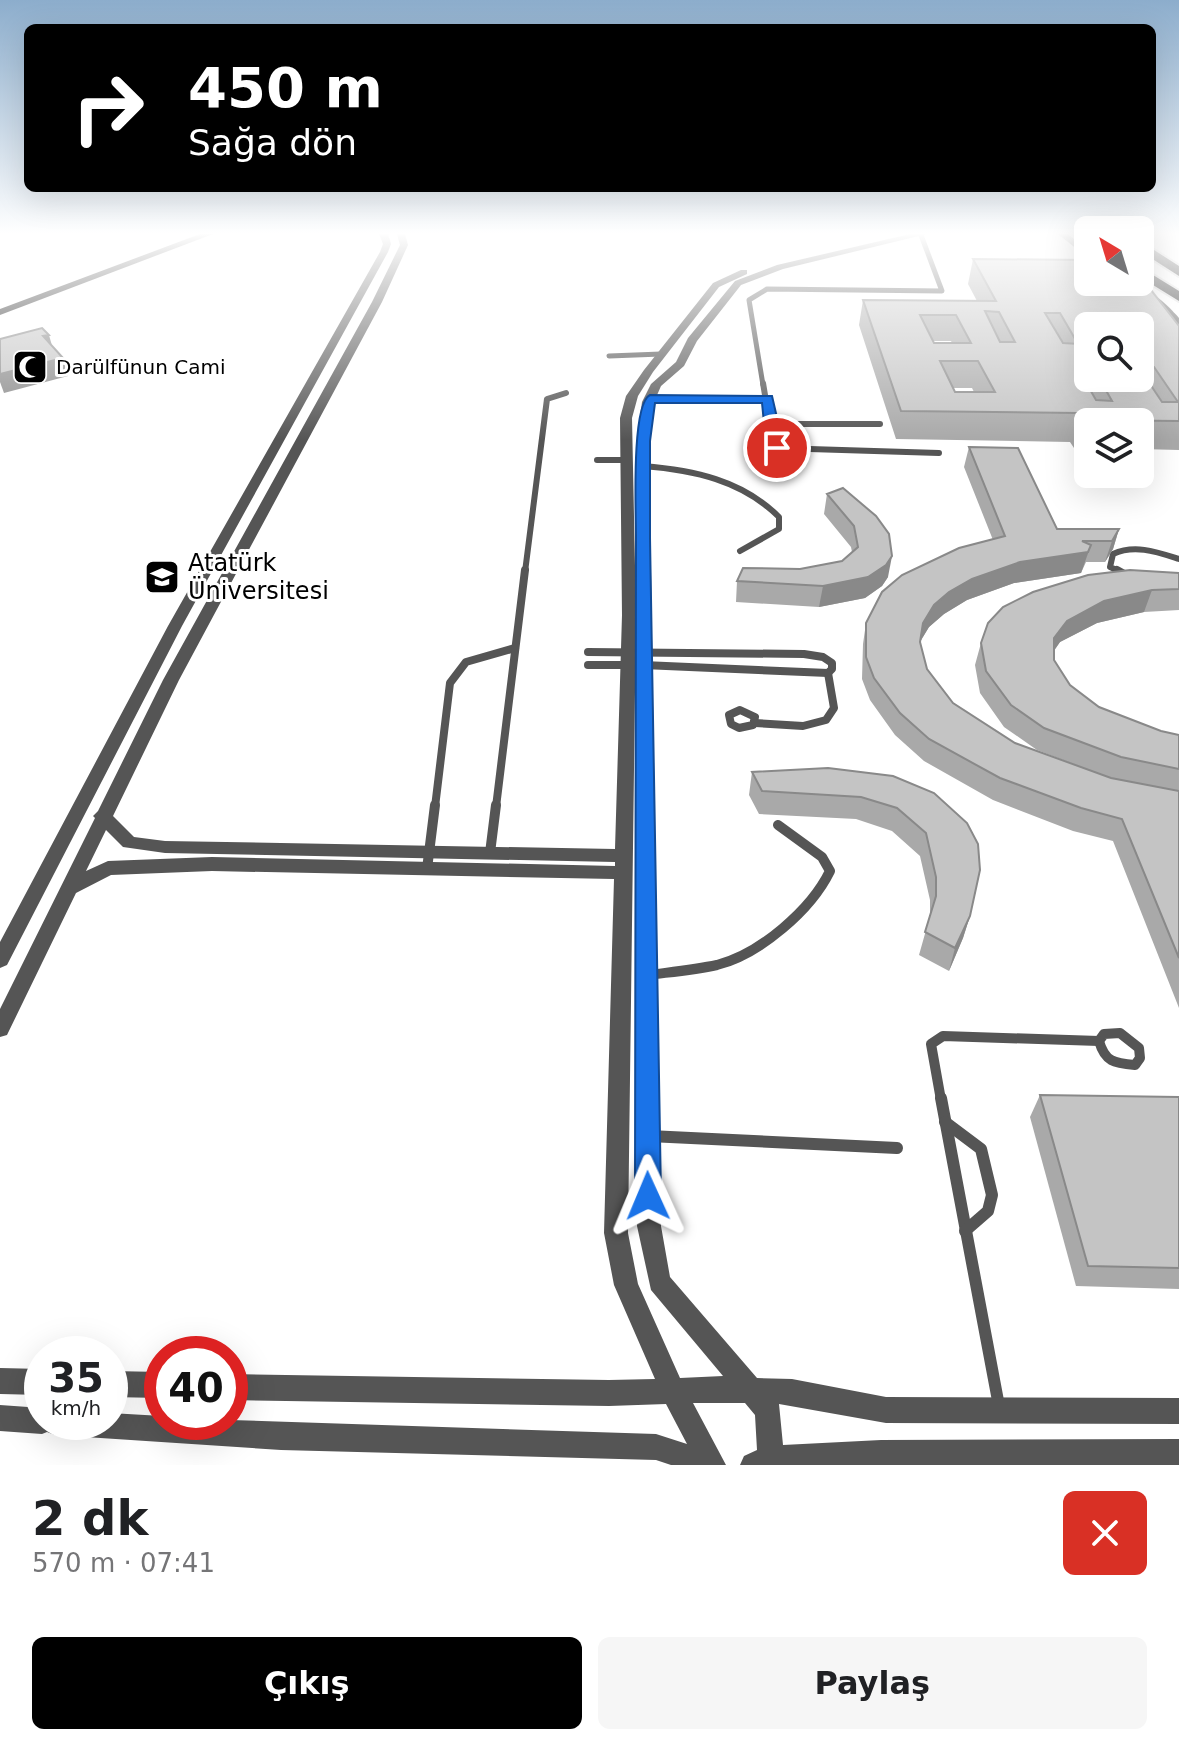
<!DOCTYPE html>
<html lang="tr">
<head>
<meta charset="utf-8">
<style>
  body { margin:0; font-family:"DejaVu Sans",sans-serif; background:#f6f6f6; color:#202124; height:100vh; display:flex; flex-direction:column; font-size:30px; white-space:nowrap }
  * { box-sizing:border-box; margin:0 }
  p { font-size:26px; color:#757577 }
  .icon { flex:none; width:44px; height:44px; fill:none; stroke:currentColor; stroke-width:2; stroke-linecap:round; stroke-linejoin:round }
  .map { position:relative; height:1465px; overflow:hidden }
  .panel { display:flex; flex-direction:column; background:#fff; flex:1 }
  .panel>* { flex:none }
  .hud { position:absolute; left:24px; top:24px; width:1132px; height:168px; border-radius:12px; box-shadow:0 8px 32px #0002; background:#000; color:#fff; overflow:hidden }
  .needle { width:52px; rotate:322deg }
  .buttons { position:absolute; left:1074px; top:216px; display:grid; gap:16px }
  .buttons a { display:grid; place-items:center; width:80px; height:80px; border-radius:12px; background:#fff; box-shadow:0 8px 32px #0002; font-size:40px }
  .speed { position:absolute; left:24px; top:1336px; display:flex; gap:16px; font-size:40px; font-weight:700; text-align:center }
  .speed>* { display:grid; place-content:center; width:104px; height:104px; border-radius:50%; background:#fff; box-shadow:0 8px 32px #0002; line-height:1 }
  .speed small { font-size:20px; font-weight:400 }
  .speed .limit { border:12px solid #d22; background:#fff; color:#111 }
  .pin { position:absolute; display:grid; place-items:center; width:68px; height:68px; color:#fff; margin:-34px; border:4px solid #fff; border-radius:50%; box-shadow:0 2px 8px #0007 }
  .me { position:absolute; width:88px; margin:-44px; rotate:359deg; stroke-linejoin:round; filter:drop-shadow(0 0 6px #0008) }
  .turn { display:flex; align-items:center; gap:28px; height:168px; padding:0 32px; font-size:36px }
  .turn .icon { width:104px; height:104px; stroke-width:2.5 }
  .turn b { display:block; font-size:56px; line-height:68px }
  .round { display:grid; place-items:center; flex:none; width:84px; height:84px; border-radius:12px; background:#f6f6f6 }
  .headline { display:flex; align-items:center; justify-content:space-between; height:136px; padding:0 32px }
  h1 { font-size:48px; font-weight:700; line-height:60px }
  .primary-button { display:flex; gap:16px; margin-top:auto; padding:16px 32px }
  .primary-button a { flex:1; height:92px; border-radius:12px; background:#000; color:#fff; font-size:32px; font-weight:700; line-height:92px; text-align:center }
  .primary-button a+a { background:#f6f6f6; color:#202124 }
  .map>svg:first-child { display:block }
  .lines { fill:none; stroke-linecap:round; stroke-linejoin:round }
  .trunk-casing { stroke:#dbdbdb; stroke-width:4 }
  .service-far4 { stroke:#555; stroke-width:5 }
  .service-far3 { stroke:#555; stroke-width:6 }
  .service-far2 { stroke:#555; stroke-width:8 }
  .service-far1 { stroke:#555; stroke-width:10 }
  .service { stroke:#555; stroke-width:12 }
  .minor { fill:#555; fill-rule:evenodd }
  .tertiary { fill:#555; fill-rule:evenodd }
  .secondary { fill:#222; fill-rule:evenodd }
  .trunk { fill:#000; fill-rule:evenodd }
  .wall { fill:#a9a9a9; fill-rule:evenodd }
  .shaded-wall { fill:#898989 }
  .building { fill:#c4c4c4; stroke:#898989; stroke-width:2; fill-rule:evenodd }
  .route { fill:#1a73e8; stroke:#114b97; stroke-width:2 }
  .labels { text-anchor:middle; stroke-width:6; stroke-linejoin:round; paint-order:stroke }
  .far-poi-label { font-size:20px; fill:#000; stroke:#fff; text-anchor:start }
  .poi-label { font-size:24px; fill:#000; stroke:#fff; text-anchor:start }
</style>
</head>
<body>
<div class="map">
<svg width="1179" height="1465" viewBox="0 0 1179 1465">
  <rect width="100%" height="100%" fill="#fff"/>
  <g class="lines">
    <!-- trunk casing -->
    <g class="trunk-casing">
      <g id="trunk">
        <polygon points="1081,234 1088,234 1088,239"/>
        <polygon points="1140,241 1179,266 1179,276 1140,251"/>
        <polygon points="1140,267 1179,291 1179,301 1140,277"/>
      </g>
    </g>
    <!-- service-far4 -->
    <g class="service-far4">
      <polyline points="609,356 661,354"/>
      <polyline points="763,385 749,300 767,289 942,291 921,235"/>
    </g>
    <!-- service-far3 -->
    <g class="service-far3">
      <polyline points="763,383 773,443 777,448 939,453"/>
      <polyline points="650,399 768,399"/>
      <polyline points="771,424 880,424"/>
      <polyline points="597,460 626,460"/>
      <path d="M 643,466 C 693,470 742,480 779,517 L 779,529 L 740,551"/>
      <polyline points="525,572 547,399 566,393"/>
      <path d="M 1121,572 L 1110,567 L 1113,554 C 1135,544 1157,552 1179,559"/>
    </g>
    <!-- service-far2 -->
    <g class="service-far2">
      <polyline points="1117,570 1126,575"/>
      <polyline points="588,652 804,654 823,657 832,663 832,669 828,673 643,665"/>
      <polyline points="588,665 629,665"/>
      <polygon points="740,710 755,717 753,725 739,728 731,724 729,715"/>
      <polyline points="755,723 803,726 826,720 834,708 828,673"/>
      <polyline points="435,807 450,683 466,662 515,648"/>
      <polyline points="496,807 525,570"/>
    </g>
    <!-- service-far1 -->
    <g class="service-far1">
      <polyline points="490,853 496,805"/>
      <polyline points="427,869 435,805"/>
      <path d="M 648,975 C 671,972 694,970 717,965 C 760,954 811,910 830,871 L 822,857 L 778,825"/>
      <path d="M 1120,1033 L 1139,1048 L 1140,1058 L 1135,1065 C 1114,1063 1105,1062 1099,1041 L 1104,1034 Z"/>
      <polyline points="941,1100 931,1044 943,1036 1099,1041"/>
    </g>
    <!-- service -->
    <g class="service">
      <polyline points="941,1098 999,1406"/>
      <polyline points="945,1122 981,1149 992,1195 988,1211 965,1231"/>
      <polyline points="649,1136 897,1148"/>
    </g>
    <!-- minor -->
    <g class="minor">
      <polygon points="1058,234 1068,234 1088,251 1088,258"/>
      <path d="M 1123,282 C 1143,282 1166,303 1179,318 L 1179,327 Z"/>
    </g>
    <!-- tertiary -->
    <g class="tertiary">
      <polygon points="379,234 388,234 391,244 388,252 182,626 7,965 0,968 0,942 168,626 380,252 383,244"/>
      <path d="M 397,234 L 405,234 L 408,245 L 382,302 L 179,680 L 113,816 L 134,837 L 165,841 L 615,849 L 622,615 L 620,418 L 626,396 L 644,370 L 713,283 L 741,270 L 747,270 L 747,274 L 719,287 L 653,372 L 638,396 L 632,418 L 636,615 L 628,1233 L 638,1284 L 680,1378 L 723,1376 L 651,1290 L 637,1226 L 637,441 L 642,402 L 651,384 L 676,362 L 688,338 L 735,281 L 777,265 L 910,234 L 927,234 L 783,269 L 741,285 L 697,341 L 684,366 L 661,386 L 654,402 L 649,441 L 661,1226 L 670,1277 L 757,1378 L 792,1379 L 886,1397 L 1179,1398 L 1179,1424 L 886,1423 L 779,1404 L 783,1445 L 881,1440 L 1179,1439 L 1179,1465 L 740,1465 L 744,1456 L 757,1450 L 755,1415 L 745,1403 L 693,1403 L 726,1465 L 671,1465 L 656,1460 L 281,1450 L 55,1435 L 47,1432 L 42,1434 L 0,1431 L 0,1405 L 42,1408 L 42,1422 L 110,1422 L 110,1413 L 162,1416 L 162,1422 L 230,1420 L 656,1434 L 687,1444 L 666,1404 L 609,1406 L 230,1400 L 230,1374 L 609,1380 L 655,1379 L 614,1285 L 604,1233 L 614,879 L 212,871 L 111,875 L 76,893 L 7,1035 L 0,1037 L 0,1009 L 95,818 L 93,816 L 98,811 L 163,680 L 372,302 L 400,245 ZM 106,830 L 123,847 L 165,853 L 615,862 L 615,866 L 212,857 L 108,861 L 86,871 Z"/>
      <polygon points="1076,234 1087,234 1088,242"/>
      <polygon points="0,1368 42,1369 42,1395 0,1394"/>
      <polygon points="110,1371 162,1372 162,1398 110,1397"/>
    </g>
    <!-- secondary -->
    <polygon class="secondary" points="200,234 213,234 0,315 0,309"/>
    <!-- trunk -->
    <use href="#trunk" class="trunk"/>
  </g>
  <!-- wall -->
  <g class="wall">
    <path d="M 973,259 L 1179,326 L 1179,450 L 1140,449 L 1140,422 L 1088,422 L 1088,449 L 1074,448 L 1070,442 L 896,439 L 859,325 L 863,300 L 977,301 L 968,284 ZM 1088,326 L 1140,326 L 1140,378 L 1088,378 ZM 933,341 L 951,341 L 952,343 L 934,343 ZM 953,388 L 972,388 L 974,392 L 955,392 Z"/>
    <polygon points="969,447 1057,529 1119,529 1113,549 1105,562 1086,562 1081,573 1014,583 967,600 944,614 929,627 920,642 927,669 953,703 1015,743 1110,778 1037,750 1004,727 980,693 975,665 981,643 1179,573 1179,610 1144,612 1097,623 1060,642 1054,651 1054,660 1070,685 1099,707 1161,731 1179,735 1179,1008 1113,841 1073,831 993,800 924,761 895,735 870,700 862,679 863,644 866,623 993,540 964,467"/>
    <polygon points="843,488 888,577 882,586 865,598 819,607 736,602 737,581 842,561 852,552 851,547 824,514 827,494"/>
    <polygon points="752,772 934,793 970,916 963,938 949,971 919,955 930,916 930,900 920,856 892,831 856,819 759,814 749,795"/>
    <polygon points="1040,1095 1179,1097 1179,1289 1076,1286 1030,1117"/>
  </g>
  <!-- shaded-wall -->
  <g class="shaded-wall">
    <polygon points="49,335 54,353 43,336"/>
    <polygon points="63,358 68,376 4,393 0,382 0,374"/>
    <polygon points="1119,529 1113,549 1105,562 1112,541"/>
    <polygon points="1091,545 1081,573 1014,583 967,600 944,614 929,627 918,645 923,623 934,605 949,592 972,579 1020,562"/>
    <polygon points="892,556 888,577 882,586 865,598 819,607 823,586"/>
    <polygon points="1152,590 1144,612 1097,623 1060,642 1047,660 1054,638 1067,621 1104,601"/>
    <polygon points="970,916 963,938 949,971 955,948"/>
  </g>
  <!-- building -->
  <g class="building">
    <path d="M 973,259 L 1088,260 L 1088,282 L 1140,282 L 1140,276 L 1179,326 L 1179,421 L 1082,420 L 1078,413 L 901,411 L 863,300 L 996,301 ZM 985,311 L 999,312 L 1015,342 L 1000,342 ZM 1045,313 L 1060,313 L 1078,344 L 1063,343 ZM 1103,313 L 1118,313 L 1126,326 L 1140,326 L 1140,367 L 1154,367 L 1178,402 L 1162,402 L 1140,369 L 1140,378 L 1099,378 L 1112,401 L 1096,400 L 1076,365 L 1088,365 L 1088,326 L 1112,326 ZM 920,315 L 956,315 L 971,343 L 934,343 ZM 940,361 L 978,361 L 995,392 L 955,392 Z"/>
    <polygon points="42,328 49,335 43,336 63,358 0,374 0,339"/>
    <polygon points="969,447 1018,448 1057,529 1119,529 1112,541 1082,541 1091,545 1088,552 1020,562 972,579 949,592 934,605 923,623 920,642 927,669 953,703 1015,743 1111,778 1179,791 1179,958 1122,819 1081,808 1000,778 929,739 900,713 874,678 866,657 866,623 882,592 902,575 959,548 1005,536"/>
    <polygon points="843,488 876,516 889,534 892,556 886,565 868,577 823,586 737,581 743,568 800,569 842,561 858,547 854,526 827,494"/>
    <polygon points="1130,570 1179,573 1179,589 1152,590 1104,601 1067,621 1054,638 1054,660 1070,685 1099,707 1161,731 1179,735 1179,769 1121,757 1044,728 1011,705 986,671 981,643 988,623 1003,607 1033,592 1088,575"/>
    <polygon points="828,768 893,776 934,793 967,823 978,844 980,870 970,916 955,948 925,932 936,896 936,877 926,833 897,808 861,797 762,791 752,772"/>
    <polygon points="1040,1095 1179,1097 1179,1268 1088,1266"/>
  </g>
  <!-- sky -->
  <linearGradient id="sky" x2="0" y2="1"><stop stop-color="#8cadcc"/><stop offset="0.53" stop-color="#fff"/><stop offset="1" stop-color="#fff" stop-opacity="0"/></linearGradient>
  <rect width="1179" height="440" fill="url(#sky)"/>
  <!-- route -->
  <path class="route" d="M 772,396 L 784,448 L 777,452 L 766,443 L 762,403 L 655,403 L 650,441 L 650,538 L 661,1196 L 658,1205 L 648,1208 L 639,1205 L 635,1196 L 636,538 C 636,514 631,404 650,395 Z"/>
  <!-- icons -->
  <defs>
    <g id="mosque-square" transform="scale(1.8)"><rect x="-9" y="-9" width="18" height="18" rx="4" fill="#000" stroke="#fff"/><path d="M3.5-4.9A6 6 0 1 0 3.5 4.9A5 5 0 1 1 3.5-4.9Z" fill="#fff"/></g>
    <g id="university-square" transform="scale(1.8)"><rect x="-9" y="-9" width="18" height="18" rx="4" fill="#000" stroke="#fff"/><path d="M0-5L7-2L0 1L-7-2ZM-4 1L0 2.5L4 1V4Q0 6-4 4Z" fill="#fff"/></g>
  </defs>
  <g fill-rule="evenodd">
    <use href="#mosque-square" x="30" y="367"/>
    <use href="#university-square" x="162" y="577"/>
  </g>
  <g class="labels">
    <!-- far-poi labels -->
    <g class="far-poi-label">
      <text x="56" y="374">Darülfünun Cami</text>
    </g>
    <!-- poi labels -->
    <g class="poi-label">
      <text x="188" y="571">Atatürk<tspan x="188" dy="28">Üniversitesi</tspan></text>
    </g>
  </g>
</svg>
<div class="buttons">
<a><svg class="needle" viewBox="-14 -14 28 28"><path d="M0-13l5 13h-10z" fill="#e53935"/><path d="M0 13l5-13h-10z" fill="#757577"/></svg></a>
<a><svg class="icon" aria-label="search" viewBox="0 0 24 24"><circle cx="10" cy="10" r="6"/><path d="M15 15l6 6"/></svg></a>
<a><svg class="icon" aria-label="layers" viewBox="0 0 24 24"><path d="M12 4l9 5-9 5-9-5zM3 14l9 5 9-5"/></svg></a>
</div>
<div class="speed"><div>35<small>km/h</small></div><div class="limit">40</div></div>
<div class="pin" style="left:777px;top:448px;background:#d93025"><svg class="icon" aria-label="arrive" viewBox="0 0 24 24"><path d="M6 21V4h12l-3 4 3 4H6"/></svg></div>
<svg class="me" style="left:648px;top:1196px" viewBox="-20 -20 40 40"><path d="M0-17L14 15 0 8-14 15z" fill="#1a73e8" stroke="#fff" stroke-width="4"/></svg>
<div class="hud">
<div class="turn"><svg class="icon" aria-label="right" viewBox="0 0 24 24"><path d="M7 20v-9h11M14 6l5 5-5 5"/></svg><div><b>450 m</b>Sağa dön</div></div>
</div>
</div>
<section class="panel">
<div class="headline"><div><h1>2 dk</h1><p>570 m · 07:41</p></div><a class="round" style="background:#d93025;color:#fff"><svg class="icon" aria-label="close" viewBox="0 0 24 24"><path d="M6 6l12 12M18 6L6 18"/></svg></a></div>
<div class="primary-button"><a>Çıkış</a><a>Paylaş</a></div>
</section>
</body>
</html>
